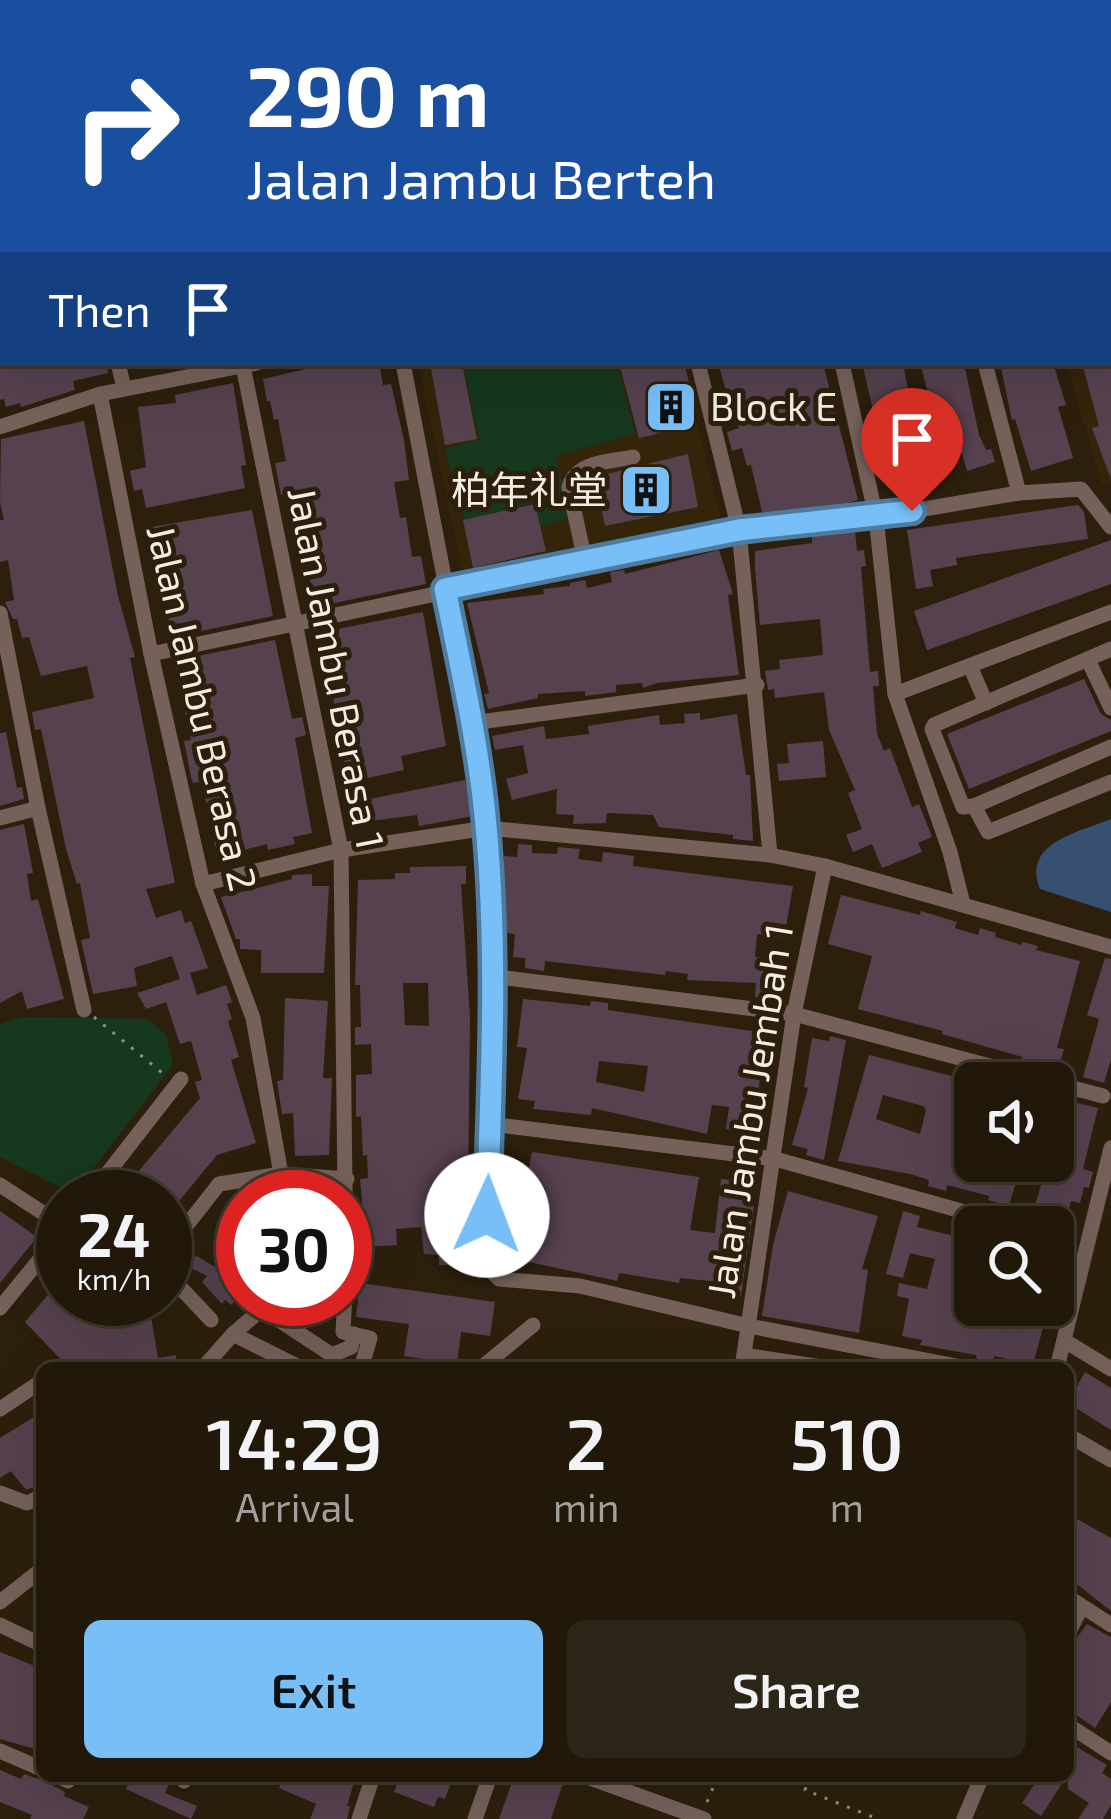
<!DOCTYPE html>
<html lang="en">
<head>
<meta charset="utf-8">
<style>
  body { margin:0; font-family:"Exo 2","Noto Sans SC",sans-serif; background:#2d2518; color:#f1f3f6; height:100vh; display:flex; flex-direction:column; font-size:45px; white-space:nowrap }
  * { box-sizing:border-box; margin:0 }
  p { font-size:39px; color:#a2a09c }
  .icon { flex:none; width:66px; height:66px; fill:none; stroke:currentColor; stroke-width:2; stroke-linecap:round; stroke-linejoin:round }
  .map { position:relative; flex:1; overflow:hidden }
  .drawer { position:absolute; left:36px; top:1362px; width:1038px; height:420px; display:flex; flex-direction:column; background:#21180a; border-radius:18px; box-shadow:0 12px 48px #0002,0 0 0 3px #3e372b }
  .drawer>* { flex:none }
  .top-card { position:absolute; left:0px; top:0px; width:1113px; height:366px; box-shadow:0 12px 48px #0002,0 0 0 3px #3e372b; background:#1a4fa0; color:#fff; overflow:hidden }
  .fabs { position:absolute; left:954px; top:1062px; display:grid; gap:24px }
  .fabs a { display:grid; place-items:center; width:120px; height:120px; border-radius:18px; background:#21180a; box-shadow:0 12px 48px #0002,0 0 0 3px #3e372b; font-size:60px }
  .speed { position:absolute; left:36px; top:1170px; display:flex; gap:24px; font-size:60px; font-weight:700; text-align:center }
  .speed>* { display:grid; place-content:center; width:156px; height:156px; border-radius:50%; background:#21180a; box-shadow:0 12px 48px #0002,0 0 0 3px #3e372b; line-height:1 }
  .speed small { font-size:30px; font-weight:400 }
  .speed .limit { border:18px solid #d22; background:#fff; color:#111 }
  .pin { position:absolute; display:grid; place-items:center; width:102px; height:102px; color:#fff; margin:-123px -51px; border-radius:50% 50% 50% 0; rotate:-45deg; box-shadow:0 0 12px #0007 }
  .pin .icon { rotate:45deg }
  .me { position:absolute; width:132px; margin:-66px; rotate:2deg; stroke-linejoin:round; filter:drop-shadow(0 0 9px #0008) }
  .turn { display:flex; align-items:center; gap:42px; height:252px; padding:0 48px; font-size:54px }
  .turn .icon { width:156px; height:156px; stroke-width:2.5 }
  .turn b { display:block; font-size:84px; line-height:102px }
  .then { display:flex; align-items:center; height:114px; padding:0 48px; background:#0003; gap:24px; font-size:45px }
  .eta { display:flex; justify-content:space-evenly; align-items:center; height:204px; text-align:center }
  .eta b { font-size:72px; font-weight:600; line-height:84px }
  .action { display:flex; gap:24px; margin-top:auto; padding:24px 48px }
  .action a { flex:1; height:138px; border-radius:18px; background:#78bff7; color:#111; font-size:48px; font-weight:600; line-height:138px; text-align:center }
  .action a+a { background:#2d2518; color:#f1f3f6 }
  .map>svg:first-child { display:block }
  .built { fill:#342409 }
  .green { fill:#16381e }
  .water { fill:#374f70 }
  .building { fill:#56414f; fill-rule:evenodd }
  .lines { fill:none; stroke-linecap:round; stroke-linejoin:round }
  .path { stroke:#978d7e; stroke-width:3; stroke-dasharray:3 9; stroke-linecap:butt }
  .minor { stroke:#75615a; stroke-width:15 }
  .route-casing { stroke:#4e7ca1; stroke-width:30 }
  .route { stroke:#78bff7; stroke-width:21 }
  .labels { text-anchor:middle; stroke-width:10; stroke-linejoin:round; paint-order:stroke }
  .poi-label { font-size:39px; fill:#f5ede1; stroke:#2c200d; text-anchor:start }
  .street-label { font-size:39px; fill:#f5ede1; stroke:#2c200d }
</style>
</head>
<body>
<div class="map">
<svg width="1111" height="1819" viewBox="0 0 1111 1819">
  <rect width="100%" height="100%" fill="#2c200d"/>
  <!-- built -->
  <g class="built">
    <polygon points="1111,12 1111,483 1102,485 1066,363 1110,363"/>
    <polygon points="418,363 683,363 721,517 463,575"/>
  </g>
  <!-- green -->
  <g class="green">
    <polygon points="463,363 617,363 635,433 556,456 571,518 541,526 533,503 464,520 445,449 479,440"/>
    <polygon points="23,1017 148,1019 166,1035 173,1064 74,1194 0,1157 0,1024"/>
  </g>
  <!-- water -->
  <path class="water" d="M 1111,819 L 1111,912 L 1040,889 C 1022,842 1078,833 1111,819 Z"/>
  <!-- building -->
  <g class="building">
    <polygon points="0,363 106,363 108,373 73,381 75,390 21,407 20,403 6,407 4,399 0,400"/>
    <polygon points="332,363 379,363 383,385 391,384 404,440 409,480 394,482 400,518 406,517 412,557 421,556 426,584 315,607 294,493 281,495 275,463 286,461 278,419 274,420 270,401 267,401 263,379"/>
    <polygon points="430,363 462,363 477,439 445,445"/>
    <polygon points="619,363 684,363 690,386 682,388 692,426 639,438"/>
    <polygon points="718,363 823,363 858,500 822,510 763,516 751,465 747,466 742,448 732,451 727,432 739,428 732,406 722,408 718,394 726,391"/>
    <polygon points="862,363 903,363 910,401 873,410"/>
    <polygon points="920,363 964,363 979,435 986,450 991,449 995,462 967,471 955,431 940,436 935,420 941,418 934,395 929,397"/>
    <polygon points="1000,363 1053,363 1066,405 1058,407 1073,458 1031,471 1015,419 1012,420"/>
    <polygon points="1082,363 1111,363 1111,479 1092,428 1099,426"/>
    <polygon points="233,383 246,465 241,466 245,488 146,508 142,489 134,491 130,471 146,467 138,407 176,403 175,395"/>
    <polygon points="84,421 118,596 135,657 130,658 175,883 146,889 156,918 181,910 185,923 191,921 208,968 190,973 197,995 226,985 232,1002 227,1004 232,1019 228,1021 239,1057 231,1060 256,1143 217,1155 165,1218 165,1197 117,1197 200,1098 195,1082 202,1080 191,1041 180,1044 166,1002 146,1009 137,993 180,979 172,956 134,968 137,986 93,994 81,940 90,938 80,883 77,884 66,849 41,729 35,730 32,712 94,698 87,666 41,676 29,637 22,638 17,619 13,619 5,602 14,600 8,560 0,562 0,520 4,520 0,502 1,439"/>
    <polygon points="916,427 919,441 907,443 916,481 891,488 884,434"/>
    <polygon points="688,454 698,507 605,526 595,477"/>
    <polygon points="535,504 546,551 473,568 463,520"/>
    <polygon points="1078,505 1084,512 1088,539 956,558 957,565 930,570 933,586 916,589 907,530"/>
    <polygon points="252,510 273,616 182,635 179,623 170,626 151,527"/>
    <polygon points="855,531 857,551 864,550 866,566 861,567 870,672 878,671 879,686 873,686 877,734 884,751 890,748 912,807 919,804 932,837 918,843 922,852 882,868 872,844 853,852 846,835 862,829 848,793 855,790 829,730 824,692 775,698 774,689 768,690 765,671 780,669 779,660 823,655 820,619 760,625 755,569 755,551 812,543 812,535"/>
    <polygon points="1111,540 1111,584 927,650 914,611"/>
    <polygon points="719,550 733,594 728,595 739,675 657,683 643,688 642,683 616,685 616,692 585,696 585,691 538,694 538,698 488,709 484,694 489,693 467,603 544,594 543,589 570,586 570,583 585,580 587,588 612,582 610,572 624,570 625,574"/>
    <polygon points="423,612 446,746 401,756 404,770 349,782 339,742 332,688 326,689 323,672 330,670 323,632"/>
    <polygon points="275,640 292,719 302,717 306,735 295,738 312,833 293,837 295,844 268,850 267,844 217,857 202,782 193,783 191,777 184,741 191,740 174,661"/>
    <polygon points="1084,679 1101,714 1111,720 1111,731 969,789 947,734"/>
    <polygon points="700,713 700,720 737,714 746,775 750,775 753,841 733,839 733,835 659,827 653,815 607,813 606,823 573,824 574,815 556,814 557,789 512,800 506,779 528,773 523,745 495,750 492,736 544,726 546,739 589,734 588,726 659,715 660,725 685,723 684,714"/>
    <polygon points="6,732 17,788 22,787 24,799 0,806 0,733"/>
    <polygon points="823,741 826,777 779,781 777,764 789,763 787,744"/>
    <polygon points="465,780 473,816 419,826 417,815 356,823 354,802"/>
    <polygon points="24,824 33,873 27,874 31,901 38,899 64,999 27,1009 22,991 0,1003 0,830"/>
    <polygon points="518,844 532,845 532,853 557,854 558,847 580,849 578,859 602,862 603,852 634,856 633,866 793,886 784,938 757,934 755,957 787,959 783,1001 755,997 756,983 687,980 688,974 666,971 665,975 545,961 544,971 525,968 525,958 513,957 515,934 505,933 506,920 501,919 504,856 517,857"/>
    <path d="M 466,866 L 466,884 L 461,884 L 470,1016 L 468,1200 L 472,1200 L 475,1265 L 439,1265 L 439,1255 L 424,1254 L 421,1227 L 396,1229 L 397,1245 L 366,1247 L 360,1179 L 368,1178 L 367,1155 L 363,1156 L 361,1116 L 356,1117 L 356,1075 L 372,1074 L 371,1044 L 355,1045 L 355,1027 L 361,1027 L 360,985 L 355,985 L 358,880 L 395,879 L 395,873 L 410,873 L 410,867 ZM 403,983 L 428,983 L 429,1026 L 405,1025 Z"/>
    <polygon points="312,874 312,886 329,886 324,973 261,973 261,950 240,949 240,939 236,939 221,897 292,879 292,875"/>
    <polygon points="841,895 920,915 921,911 957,922 955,928 978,935 980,928 996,933 995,937 1022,945 1023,942 1038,946 1036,950 1080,961 1057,1048 1064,1049 1060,1063 1049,1060 1047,1066 1038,1063 1037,1066 1021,1062 1022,1057 942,1034 943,1031 858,1009 872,956 828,944"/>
    <polygon points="1105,958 1111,959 1111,1059 1104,1083 1083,1077 1099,1019 1087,1015"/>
    <polygon points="285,998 328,1001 323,1078 332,1078 329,1155 295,1156 293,1113 282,1114 277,1081 283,1080"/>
    <path d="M 523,999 L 590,1006 L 591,1001 L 608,1003 L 608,1010 L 765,1033 L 757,1104 L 766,1105 L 761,1134 L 726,1129 L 729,1107 L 712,1105 L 707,1134 L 592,1108 L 591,1115 L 533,1109 L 535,1101 L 518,1099 L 527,1048 L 517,1047 ZM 599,1061 L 648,1066 L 644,1092 L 596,1082 Z"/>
    <polygon points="830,1036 846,1040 824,1160 806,1155 808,1149 792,1145 808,1088 804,1087 812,1038 829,1041"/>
    <path d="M 869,1055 L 975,1082 L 975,1161 L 1022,1161 L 1009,1206 L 988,1200 L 989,1196 L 947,1185 L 946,1191 L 928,1186 L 929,1180 L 910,1174 L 838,1161 ZM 883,1095 L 923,1106 L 926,1110 L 920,1134 L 876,1119 Z"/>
    <polygon points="1073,1102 1098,1108 1083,1169 1093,1172 1089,1188 1084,1187 1080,1203 1071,1201 1066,1218 1034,1209 1048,1161 1053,1161 1053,1106 1071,1110"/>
    <polygon points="532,1152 699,1177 690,1230 715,1233 721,1179 751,1182 748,1206 754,1206 741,1296 719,1293 720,1282 680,1278 679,1283 619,1273 617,1281 511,1258"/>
    <polygon points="788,1191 878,1216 862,1269 868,1270 859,1333 762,1316 773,1245"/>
    <polygon points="0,1211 37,1237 0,1283"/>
    <polygon points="903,1211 920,1216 917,1227 975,1241 975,1305 1049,1305 1033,1365 994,1356 993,1366 978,1364 976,1355 920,1345 922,1340 902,1336 909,1299 897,1296 899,1283 927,1289 935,1259 910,1253 903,1278 886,1274"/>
    <polygon points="197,1256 215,1267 224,1257 243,1272 243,1293 231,1305 225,1300 222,1304 202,1282 207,1276 191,1268 188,1260"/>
    <polygon points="63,1277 63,1299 148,1299 158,1358 176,1355 176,1368 69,1368 25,1322"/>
    <polygon points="360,1283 495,1302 490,1336 461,1332 457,1364 404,1356 409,1324 356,1317"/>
    <polygon points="1085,1372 1111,1388 1111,1430 1068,1403"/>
    <polygon points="42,1412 42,1484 26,1490 11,1471 0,1478 0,1438"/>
    <polygon points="1068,1514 1111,1538 1111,1611 1068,1577"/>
    <polygon points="1087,1624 1111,1637 1111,1702 1095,1728 1068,1709 1068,1650"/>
    <polygon points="0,1652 42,1669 42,1751 0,1739"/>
    <polygon points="1068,1742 1107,1765 1102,1773 1111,1779 1111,1805 1103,1819 1078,1819 1089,1803 1068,1789"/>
    <polygon points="0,1770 21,1779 24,1774 44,1781 65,1792 64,1796 89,1807 83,1819 30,1819 32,1815 0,1802"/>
    <polygon points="131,1776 172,1776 165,1793 197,1806 191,1819 126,1789"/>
    <polygon points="284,1776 356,1776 347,1806 350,1807 347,1819 310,1819 316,1804 279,1788"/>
    <polygon points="400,1776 446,1776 443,1783 450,1785 445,1799 438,1797 434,1807 394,1792"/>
    <polygon points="514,1776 542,1776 563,1783 551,1819 499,1819"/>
    <polygon points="1040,1776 1067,1776 1041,1816 1022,1803"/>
  </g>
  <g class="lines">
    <!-- path -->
    <g class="path">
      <polyline points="94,1017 166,1076"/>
      <polyline points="810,1776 805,1790 878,1819"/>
      <polyline points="707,1802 718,1776"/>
    </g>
    <!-- minor -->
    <g class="minor">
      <polyline points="92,0 94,3"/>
      <polyline points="225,0 226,3"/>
      <polyline points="323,0 323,3"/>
      <polyline points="620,0 620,3"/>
      <polyline points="750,0 751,3"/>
      <polyline points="766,0 767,3"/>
      <polyline points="835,0 836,3"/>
      <polyline points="962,0 963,3"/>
      <polyline points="0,43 3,49"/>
      <polyline points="0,231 3,230"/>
      <polyline points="118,363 124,388"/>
      <polyline points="403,363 472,723 487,828 490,976 486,1260 490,1270 499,1279 580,1286 749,1326 967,1368"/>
      <polyline points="698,363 739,530 770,855"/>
      <polyline points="842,363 876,517 895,694 950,852 963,904"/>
      <polyline points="985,363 1019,493"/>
      <polyline points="243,366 341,850 346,1273"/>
      <polyline points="100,394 151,654 203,884 253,1018 281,1174"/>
      <polyline points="0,427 100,394 257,363"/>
      <path d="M 585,561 L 569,487 C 576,461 610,462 633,457"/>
      <polyline points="0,613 38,808 84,1010"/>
      <polyline points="1111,649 934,725 932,729 963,807 974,806 988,832 1111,782"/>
      <polyline points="151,654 739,530 876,517 1019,493 1081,489 1111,527"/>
      <polyline points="1088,660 1111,708"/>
      <polyline points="970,666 986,703"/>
      <polyline points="895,694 1111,612"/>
      <polyline points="472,723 757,685"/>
      <polyline points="974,806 1111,747"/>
      <polyline points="0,818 38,808"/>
      <polyline points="203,884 341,850 487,828 770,855 825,866 1111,947"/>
      <polyline points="490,976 794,1014 1103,1096"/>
      <polyline points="490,1124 775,1159 1019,1227"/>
      <polyline points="0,1185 63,1226"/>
      <polyline points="89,1197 181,1079"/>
      <polyline points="1053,1236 1067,1240"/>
      <polyline points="165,1253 219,1184 281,1174 347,1179"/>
      <polyline points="165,1271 211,1320"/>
      <polyline points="345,1294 343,1332 370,1338 361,1368"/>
      <polyline points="0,1308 63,1231"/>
      <polyline points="233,1334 262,1309 332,1355 351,1347 354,1334"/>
      <polyline points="1065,1341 1111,1369"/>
      <polyline points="744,1355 828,1368"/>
      <polyline points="203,1368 233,1334 301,1368"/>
      <polyline points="481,1368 533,1325"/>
      <polyline points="742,1368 794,1014 825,866"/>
      <polyline points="1057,1368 1111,1148"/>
      <polyline points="0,1409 42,1381"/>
      <polyline points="1068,1435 1111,1460"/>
      <polyline points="0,1493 27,1503 42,1496"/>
      <polyline points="1068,1597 1111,1625"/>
      <polyline points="0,1602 42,1569"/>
      <polyline points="0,1625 42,1645"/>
      <polyline points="1068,1633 1082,1607"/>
      <polyline points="1068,1725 1111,1753"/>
      <polyline points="0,1751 42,1769"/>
      <polyline points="57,1776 68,1781"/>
      <polyline points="584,1776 704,1819"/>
      <polyline points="184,1781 186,1776"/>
      <polyline points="359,1819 373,1776"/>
      <polyline points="475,1819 490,1776"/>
      <polyline points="964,1819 982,1776"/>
    </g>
  </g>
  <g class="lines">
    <!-- route casing -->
    <g class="route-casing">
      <path id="route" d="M 487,1215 C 491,1087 498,954 486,826 C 479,746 461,668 445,589 L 739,530 L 912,511"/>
    </g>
    <!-- route -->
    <use href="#route" class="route"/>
  </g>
  <!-- icons -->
  <defs>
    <g id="building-square" transform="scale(2.7)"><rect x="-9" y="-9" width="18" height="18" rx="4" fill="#78bff7" stroke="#2c200d"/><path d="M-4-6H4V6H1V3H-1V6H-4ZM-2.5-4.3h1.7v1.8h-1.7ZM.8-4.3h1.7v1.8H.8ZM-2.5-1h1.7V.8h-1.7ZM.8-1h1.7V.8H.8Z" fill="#111"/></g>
  </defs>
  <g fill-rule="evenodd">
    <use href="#building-square" x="671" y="407"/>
    <use href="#building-square" x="646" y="490"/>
  </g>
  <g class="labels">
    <!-- poi labels -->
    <g class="poi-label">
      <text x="710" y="421">Block E</text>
      <text x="607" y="504" text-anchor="end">柏年礼堂</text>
    </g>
    <!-- street labels -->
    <g class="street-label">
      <text transform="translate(336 668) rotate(79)" y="14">Jalan Jambu Berasa 1</text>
      <text transform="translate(202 708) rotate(77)" y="14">Jalan Jambu Berasa 2</text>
      <text transform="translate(750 1111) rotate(-81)" y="14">Jalan Jambu Jembah 1</text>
    </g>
  </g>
</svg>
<div class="fabs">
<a><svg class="icon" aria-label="sound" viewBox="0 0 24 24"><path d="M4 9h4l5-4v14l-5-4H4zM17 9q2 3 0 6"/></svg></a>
<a><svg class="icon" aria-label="search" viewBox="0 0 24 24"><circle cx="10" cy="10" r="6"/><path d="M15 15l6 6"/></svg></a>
</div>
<div class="speed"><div>24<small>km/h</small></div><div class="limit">30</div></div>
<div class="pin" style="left:912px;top:511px;background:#d93025"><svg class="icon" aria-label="arrive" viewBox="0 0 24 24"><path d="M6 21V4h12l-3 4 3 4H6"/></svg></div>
<svg class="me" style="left:487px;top:1215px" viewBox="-20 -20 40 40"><circle r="19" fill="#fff"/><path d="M0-13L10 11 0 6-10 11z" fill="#78bff7"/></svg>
<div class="top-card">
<div class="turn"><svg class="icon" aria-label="right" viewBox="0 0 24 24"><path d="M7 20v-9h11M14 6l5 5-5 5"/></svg><div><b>290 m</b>Jalan Jambu Berteh</div></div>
<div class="then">Then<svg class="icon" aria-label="arrive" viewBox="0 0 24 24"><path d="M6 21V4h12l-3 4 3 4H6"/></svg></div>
</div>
<section class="drawer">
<div class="eta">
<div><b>14:29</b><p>Arrival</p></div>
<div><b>2</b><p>min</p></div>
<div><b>510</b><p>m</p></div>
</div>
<div class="action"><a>Exit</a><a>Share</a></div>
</section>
</div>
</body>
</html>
